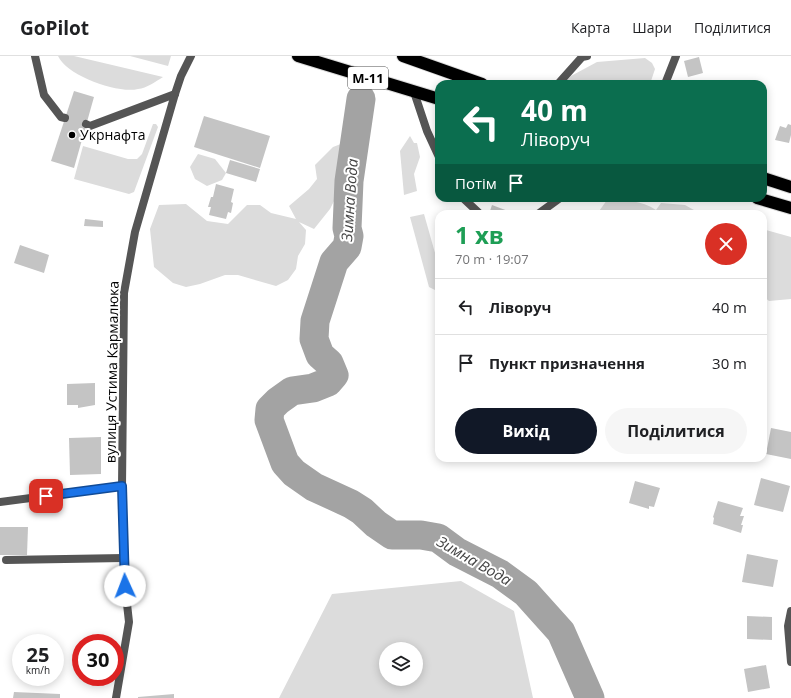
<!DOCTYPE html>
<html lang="uk">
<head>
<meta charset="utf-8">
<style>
  body { margin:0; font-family:"Open Sans",sans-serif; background:#f6f6f6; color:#202124; height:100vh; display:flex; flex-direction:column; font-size:15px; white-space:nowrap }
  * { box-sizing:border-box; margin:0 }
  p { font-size:13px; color:#757577 }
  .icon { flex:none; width:22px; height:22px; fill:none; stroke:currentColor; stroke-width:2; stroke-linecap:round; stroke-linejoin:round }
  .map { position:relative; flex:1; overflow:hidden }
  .details { position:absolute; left:435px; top:154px; width:332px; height:252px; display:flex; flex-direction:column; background:#fff; border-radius:12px; box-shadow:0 2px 10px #0003 }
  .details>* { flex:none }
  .guide { position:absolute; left:435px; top:24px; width:332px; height:122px; border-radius:12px; box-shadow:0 2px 10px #0003; background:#0b6e4f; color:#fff; overflow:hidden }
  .fabs { position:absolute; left:379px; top:586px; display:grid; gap:8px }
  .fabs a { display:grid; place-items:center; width:44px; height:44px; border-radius:50%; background:#fff; box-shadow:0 2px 10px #0003; font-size:20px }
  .speed { position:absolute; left:12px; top:578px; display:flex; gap:8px; font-size:20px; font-weight:700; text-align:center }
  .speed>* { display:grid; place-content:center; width:52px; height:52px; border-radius:50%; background:#fff; box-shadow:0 2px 10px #0003; line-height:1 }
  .speed small { font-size:10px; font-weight:400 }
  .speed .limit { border:6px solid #d22; background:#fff; color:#111 }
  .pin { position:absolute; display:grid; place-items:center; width:34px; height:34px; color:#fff; margin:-17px; border-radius:8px; box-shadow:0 2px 6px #0006 }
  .me { position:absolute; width:44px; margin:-22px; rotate:358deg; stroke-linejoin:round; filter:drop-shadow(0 0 3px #0008) }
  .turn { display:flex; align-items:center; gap:14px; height:84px; padding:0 20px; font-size:18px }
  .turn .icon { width:52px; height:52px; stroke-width:2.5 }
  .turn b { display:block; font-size:28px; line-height:34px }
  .then { display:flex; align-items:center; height:38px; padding:0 20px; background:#0003; gap:8px; font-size:15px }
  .round { display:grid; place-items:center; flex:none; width:42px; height:42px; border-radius:21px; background:#f6f6f6 }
  .headline { display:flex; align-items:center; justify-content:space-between; height:68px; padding:0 20px }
  h1 { font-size:24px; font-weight:700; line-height:30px; color:#1e9e55 }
  .action { display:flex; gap:8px; margin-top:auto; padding:8px 20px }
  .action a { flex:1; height:46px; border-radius:24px; background:#111827; color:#fff; font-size:16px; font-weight:700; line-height:46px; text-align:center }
  .action a+a { background:#f6f6f6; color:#202124 }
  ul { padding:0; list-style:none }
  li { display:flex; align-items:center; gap:12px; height:56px; padding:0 20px; border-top:1px solid #e0e0e0 }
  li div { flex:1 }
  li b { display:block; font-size:15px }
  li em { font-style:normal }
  header { display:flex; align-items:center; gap:24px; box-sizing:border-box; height:56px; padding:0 20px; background:#fff; border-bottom:1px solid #e0e0e0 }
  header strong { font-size:19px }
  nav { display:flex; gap:22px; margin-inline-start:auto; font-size:14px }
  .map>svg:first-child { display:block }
  .green { fill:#dcdcdc; fill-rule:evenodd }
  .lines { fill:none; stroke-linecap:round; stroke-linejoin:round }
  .river { stroke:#a3a3a3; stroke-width:29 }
  .building { fill:#c4c4c4 }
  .highway-casing { stroke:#dbdbdb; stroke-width:14 }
  .lane { stroke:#555; stroke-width:8 }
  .street { stroke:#555; stroke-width:8 }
  .highway { stroke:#000; stroke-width:12 }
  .route-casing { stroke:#114b97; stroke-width:10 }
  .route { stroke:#1a73e8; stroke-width:7 }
  .poi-dot { fill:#000; stroke:#fff; stroke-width:1.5 }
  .labels { text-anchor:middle; stroke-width:4; stroke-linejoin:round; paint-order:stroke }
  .shield { fill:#fff; stroke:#4c4c4c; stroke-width:1 }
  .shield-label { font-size:13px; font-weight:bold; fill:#000 }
  .poi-label { font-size:14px; fill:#000; stroke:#fff; text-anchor:start }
  .street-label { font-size:14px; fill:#000; stroke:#fff }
  .water-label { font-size:15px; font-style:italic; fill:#444; stroke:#fff }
</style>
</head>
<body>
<header>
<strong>GoPilot</strong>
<nav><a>Карта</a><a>Шари</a><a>Поділитися</a></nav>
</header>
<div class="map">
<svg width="791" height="642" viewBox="0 0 791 642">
  <rect width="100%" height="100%" fill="#fff"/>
  <!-- green -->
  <g class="green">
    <path d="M 58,0 L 74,0 L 163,21 C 155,26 147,32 138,33 C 118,38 67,20 58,0 Z"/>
    <polygon points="130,0 171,0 168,10"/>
    <polygon points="645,2 652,7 655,13 650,28 563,28 571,20 597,6"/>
    <polygon points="153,68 156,68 158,71 134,136 129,138 74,123 83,90 128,103 137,103 142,98"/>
    <polygon points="410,80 414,87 417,87 420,101 414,118 417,135 404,139 400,95"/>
    <polygon points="346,86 359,89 367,99 360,110 350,119 336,141 330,153 314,173 299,166 306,174 305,188 298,200 296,213 288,224 276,230 238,219 225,219 200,228 186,231 173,227 154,211 150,173 159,149 186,148 207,165 228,168 247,149 260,149 271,157 296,163 289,150 309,133 317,123 315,109 333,91"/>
    <polygon points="198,98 215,103 226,117 222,124 207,130 195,123 190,111"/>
    <path d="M 607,144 C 623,144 642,144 656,154 L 661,147 L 685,149 L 701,158 L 597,158 Z"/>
    <polygon points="424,158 437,204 439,207 439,236 429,231 410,161"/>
    <polygon points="763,174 766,174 791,181 791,243 769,245 763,240"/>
    <path d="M 461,525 L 514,555 L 533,642 L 279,642 L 332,538 ZM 386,593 L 416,593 L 416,623 L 386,623 Z"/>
  </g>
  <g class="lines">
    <!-- river -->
    <polyline class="river" points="361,43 349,125 347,172 349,180 347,191 334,206 315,265 314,283 320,299 329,307 334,319 328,326 313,332 292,335 278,345 270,353 269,364 285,407 294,417 314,431 351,448 362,455 376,468 392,479 421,479 438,482 457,496 500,518 526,537 561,576 590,642"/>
  </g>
  <!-- building -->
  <g class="building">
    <polygon points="699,1 703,17 688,21 684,5"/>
    <polygon points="74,35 94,41 74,112 51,105"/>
    <polygon points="204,60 270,80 260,112 194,91"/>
    <polygon points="788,68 791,69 791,79 789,87 775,84 780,70 786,72"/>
    <polygon points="230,104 260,113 256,126 226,117"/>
    <polygon points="216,128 234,133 231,146 233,147 231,157 228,156 226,163 209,159 211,151 208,151 211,141 213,141"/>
    <polygon points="492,149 513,157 512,158 489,158"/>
    <polygon points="85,163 103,165 103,171 84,170"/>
    <polygon points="20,189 49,199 44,217 14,207"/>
    <polygon points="95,327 95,349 78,352 78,349 67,349 67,328"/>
    <polygon points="771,372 791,376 791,403 766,398"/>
    <polygon points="101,381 101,418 70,419 69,382"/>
    <polygon points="761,422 790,430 783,456 754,449"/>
    <polygon points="635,425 660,432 654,451 649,450 649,453 629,447"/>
    <polygon points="718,445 743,452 740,460 744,460 741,469 743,469 741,477 713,468 714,462 713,461"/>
    <polygon points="0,471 28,471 27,499 0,499"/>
    <polygon points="747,498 778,504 773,531 742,526"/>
    <polygon points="747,560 772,561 772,584 747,583"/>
    <polygon points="766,609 770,632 748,636 744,613"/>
    <polygon points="14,636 60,638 60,642 13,642"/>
    <polygon points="174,638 174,642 138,642 138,641"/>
  </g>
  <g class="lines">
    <!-- highway casing -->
    <g class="highway-casing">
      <g id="highway">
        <polyline points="298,0 439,43"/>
        <polyline points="403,0 482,28"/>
        <polyline points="763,122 791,131"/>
        <polyline points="757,142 791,152"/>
      </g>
    </g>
    <!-- lane -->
    <g class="lane">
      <polyline points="35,0 44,39 61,61 65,62"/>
      <polyline points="558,28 582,1 587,0"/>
      <polyline points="414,36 427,75 439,101"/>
      <polyline points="86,68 90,70 175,38"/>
      <polyline points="463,142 480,158"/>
      <polyline points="538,158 560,142"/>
      <polyline points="0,446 122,430"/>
      <polyline points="6,504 124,502"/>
    </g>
    <!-- street -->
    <g class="street">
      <polyline points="665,28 676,0"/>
      <polyline points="791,555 788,570 791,606"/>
      <polyline points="116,642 129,566 125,530 122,430 124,237 135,176 175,38 181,20 191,0"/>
    </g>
    <!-- highway -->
    <use href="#highway" class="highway"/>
  </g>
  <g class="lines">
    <!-- route casing -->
    <g class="route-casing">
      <polyline id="route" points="46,440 122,430 125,530"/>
    </g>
    <!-- route -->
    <use href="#route" class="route"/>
  </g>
  <!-- markers -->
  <circle class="poi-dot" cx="72" cy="79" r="4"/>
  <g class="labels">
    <!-- shield labels -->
    <rect class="shield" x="348" y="11" width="40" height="22" rx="3"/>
    <g class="shield-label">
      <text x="368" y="27">М-11</text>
    </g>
    <!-- poi labels -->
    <g class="poi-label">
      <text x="80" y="84">Укрнафта</text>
    </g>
    <!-- street labels -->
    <g class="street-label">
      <text transform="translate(112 316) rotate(-89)" y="5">вулиця Устима Кармалюка</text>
    </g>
    <!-- water labels -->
    <g class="water-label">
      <text transform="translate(350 144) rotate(-86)" y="5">Зимна Вода</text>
      <text transform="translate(474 505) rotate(30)" y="5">Зимна Вода</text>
    </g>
  </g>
</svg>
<div class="fabs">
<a><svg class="icon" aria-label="layers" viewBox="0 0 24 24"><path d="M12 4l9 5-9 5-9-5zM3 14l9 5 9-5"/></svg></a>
</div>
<div class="speed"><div>25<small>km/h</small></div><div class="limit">30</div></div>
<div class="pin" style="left:46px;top:440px;background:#d93025"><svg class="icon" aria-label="arrive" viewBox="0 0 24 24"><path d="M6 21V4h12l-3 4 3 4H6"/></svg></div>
<svg class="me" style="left:125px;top:530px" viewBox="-20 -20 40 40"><circle r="19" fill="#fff"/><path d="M0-13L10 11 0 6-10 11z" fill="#1a73e8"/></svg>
<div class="guide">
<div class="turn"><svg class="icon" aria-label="left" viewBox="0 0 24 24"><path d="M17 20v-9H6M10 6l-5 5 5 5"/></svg><div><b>40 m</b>Ліворуч</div></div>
<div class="then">Потім<svg class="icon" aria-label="arrive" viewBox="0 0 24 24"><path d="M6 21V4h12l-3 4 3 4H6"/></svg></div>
</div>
<section class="details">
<div class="headline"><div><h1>1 хв</h1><p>70 m · 19:07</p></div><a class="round" style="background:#d93025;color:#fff"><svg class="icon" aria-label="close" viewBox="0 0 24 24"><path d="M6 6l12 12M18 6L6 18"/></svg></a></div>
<ul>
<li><svg class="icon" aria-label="left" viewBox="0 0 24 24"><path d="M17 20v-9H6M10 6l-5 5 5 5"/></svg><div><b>Ліворуч</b></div><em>40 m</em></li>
<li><svg class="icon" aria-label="arrive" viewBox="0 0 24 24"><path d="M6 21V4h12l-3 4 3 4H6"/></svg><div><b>Пункт призначення</b></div><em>30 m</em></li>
</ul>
<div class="action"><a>Вихід</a><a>Поділитися</a></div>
</section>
</div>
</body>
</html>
